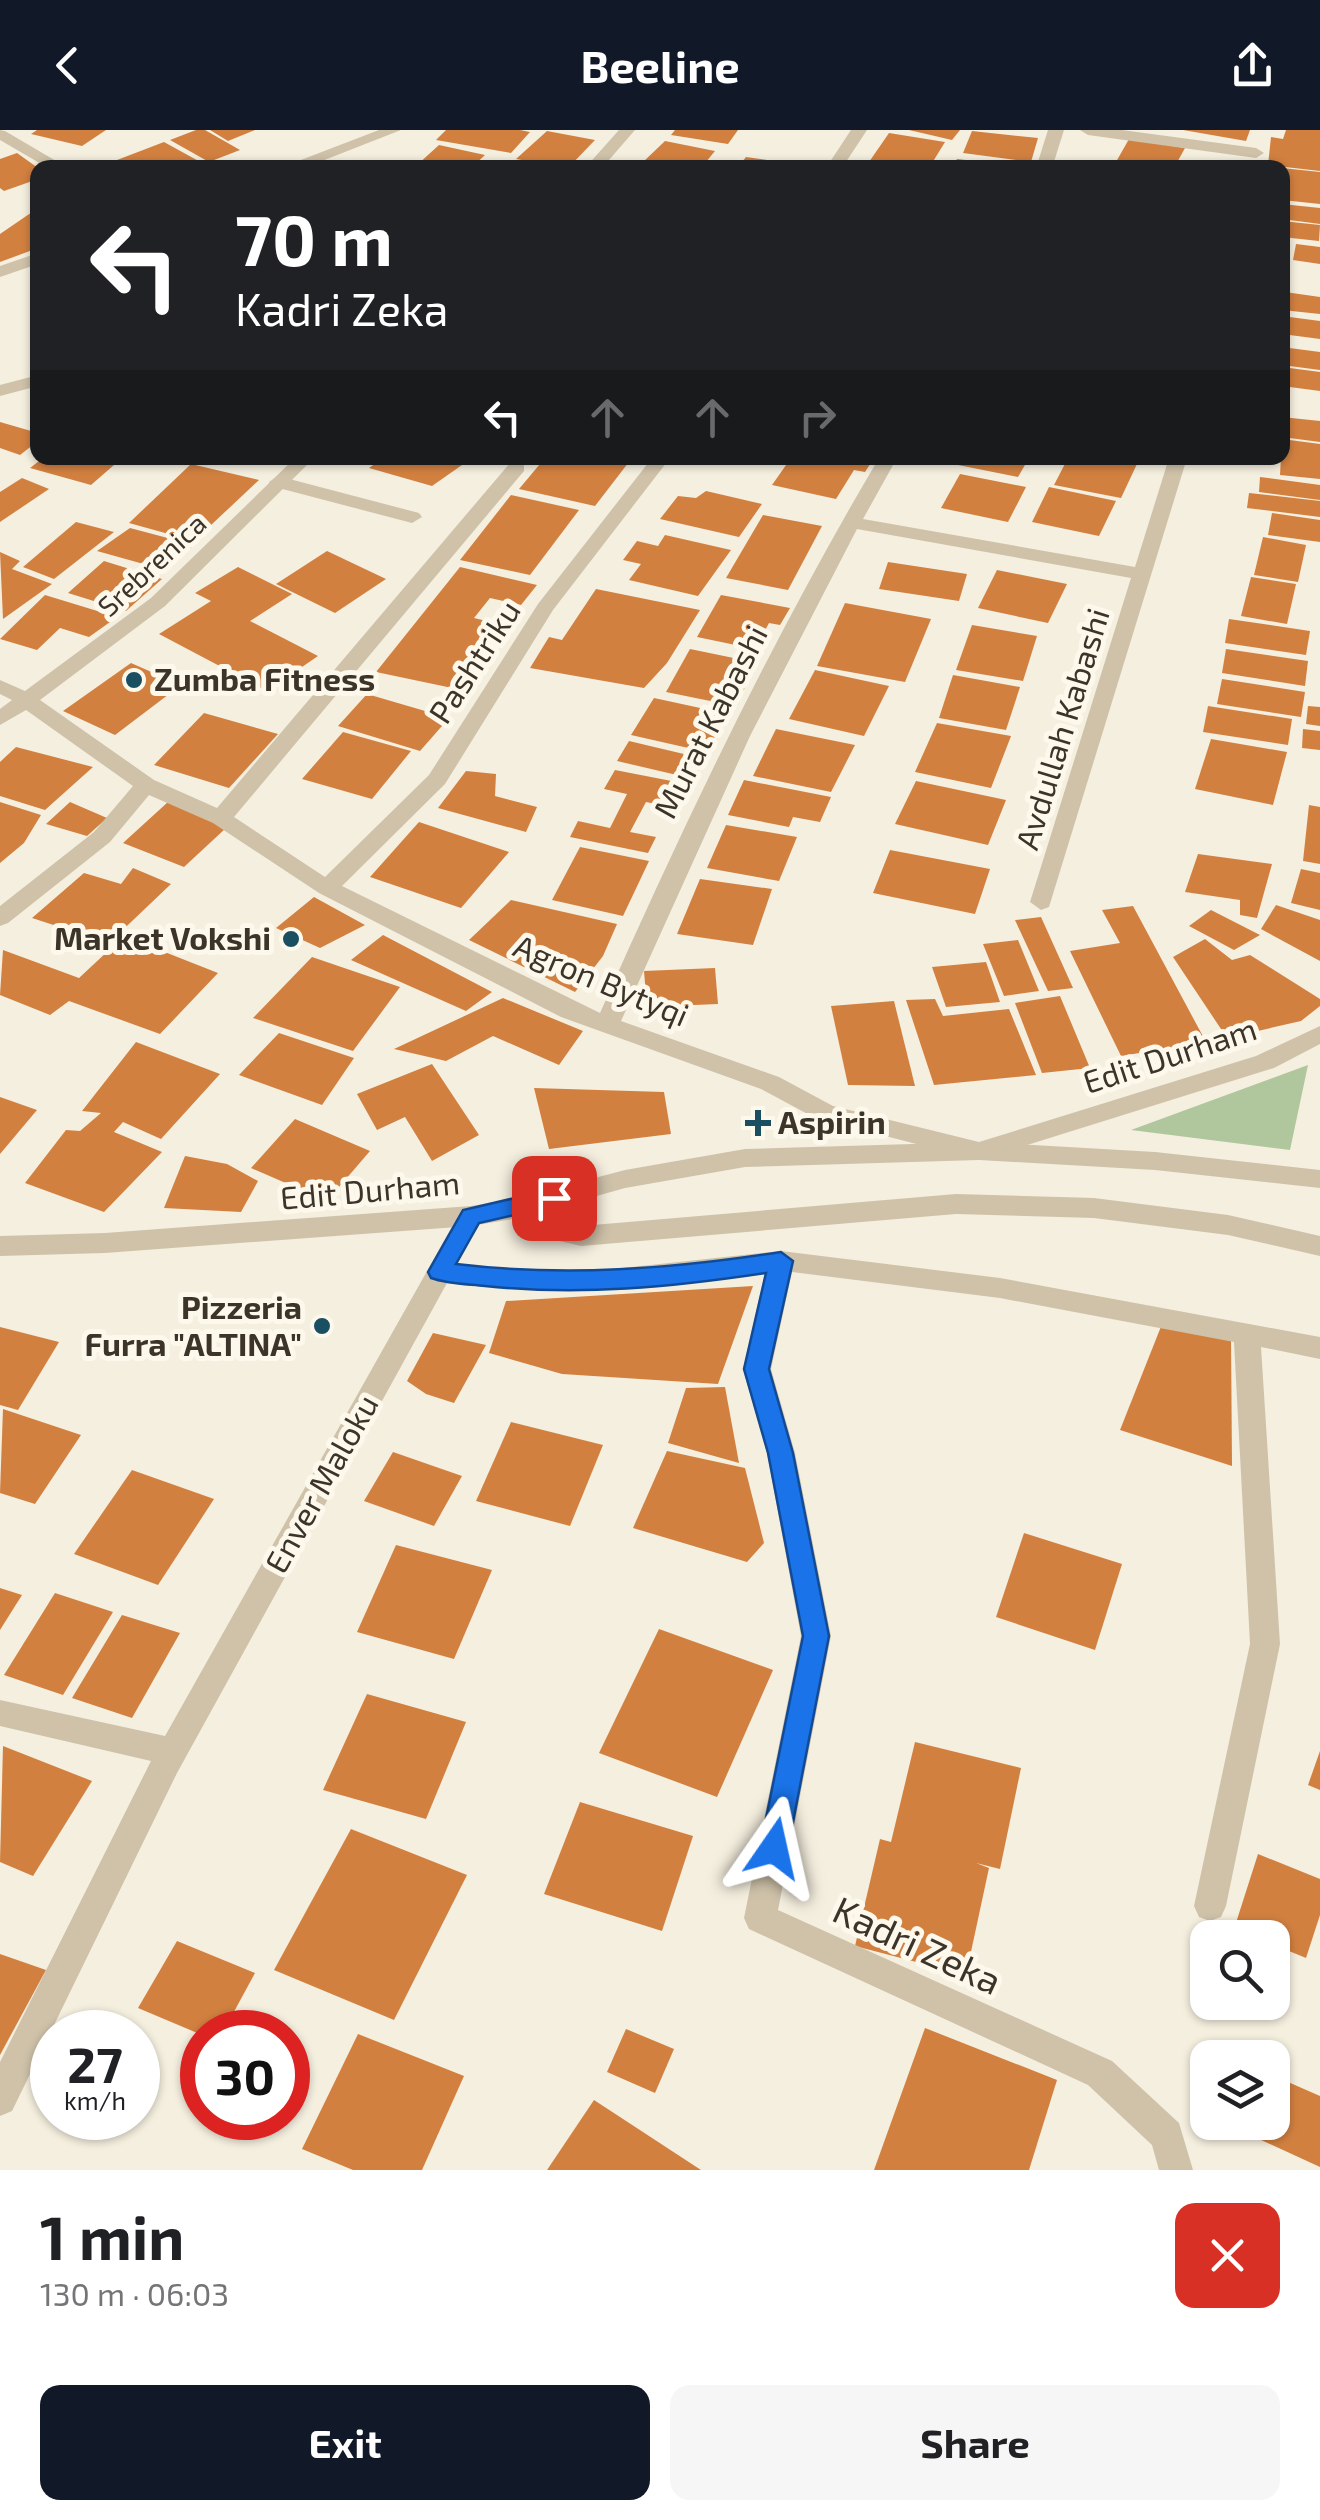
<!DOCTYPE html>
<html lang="en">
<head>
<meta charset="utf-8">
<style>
  body { margin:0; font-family:"Exo 2",sans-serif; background:#f6f6f6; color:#202124; height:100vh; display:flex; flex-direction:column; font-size:38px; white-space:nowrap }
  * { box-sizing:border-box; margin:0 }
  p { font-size:32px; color:#757577 }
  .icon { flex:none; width:55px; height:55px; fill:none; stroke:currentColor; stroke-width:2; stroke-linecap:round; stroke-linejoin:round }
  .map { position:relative; height:2040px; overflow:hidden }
  .side { display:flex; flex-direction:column; background:#fff; flex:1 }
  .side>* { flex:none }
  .hud { position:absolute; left:30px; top:30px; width:1260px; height:305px; border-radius:20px; box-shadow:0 2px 8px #0004; background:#202124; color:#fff; overflow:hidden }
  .fabs { position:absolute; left:1190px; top:1790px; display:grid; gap:20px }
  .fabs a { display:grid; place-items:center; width:100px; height:100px; border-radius:20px; background:#fff; box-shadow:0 2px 8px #0004; font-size:50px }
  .speed { position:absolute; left:30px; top:1880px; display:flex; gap:20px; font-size:50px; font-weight:700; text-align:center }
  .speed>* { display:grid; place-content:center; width:130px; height:130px; border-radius:50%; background:#fff; box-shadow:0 2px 8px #0004; line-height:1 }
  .speed small { font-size:25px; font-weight:400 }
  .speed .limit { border:15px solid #d22; background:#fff; color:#111 }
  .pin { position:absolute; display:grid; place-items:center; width:85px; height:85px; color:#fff; margin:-42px; border-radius:20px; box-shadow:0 5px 15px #0006 }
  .me { position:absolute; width:110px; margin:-55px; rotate:11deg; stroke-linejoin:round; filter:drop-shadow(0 0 8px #0008) }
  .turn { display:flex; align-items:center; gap:35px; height:210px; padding:0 40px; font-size:45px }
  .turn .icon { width:130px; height:130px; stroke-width:2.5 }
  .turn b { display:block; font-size:70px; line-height:85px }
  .lanes { display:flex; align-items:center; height:95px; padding:0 40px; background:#0003; justify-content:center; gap:50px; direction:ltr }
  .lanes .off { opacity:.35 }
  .round { display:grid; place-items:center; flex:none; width:105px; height:105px; border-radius:20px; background:#f6f6f6 }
  .head { display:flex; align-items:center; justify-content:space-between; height:170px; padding:0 40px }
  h1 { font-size:60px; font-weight:700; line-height:75px }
  .primary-button { display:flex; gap:20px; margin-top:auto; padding:20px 40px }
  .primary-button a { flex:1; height:115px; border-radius:20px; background:#111827; color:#fff; font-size:40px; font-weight:700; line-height:115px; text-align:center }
  .primary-button a+a { background:#f6f6f6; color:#202124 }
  header { display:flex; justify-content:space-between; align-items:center; height:130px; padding:0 40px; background:#111827; color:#fff; font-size:45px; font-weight:700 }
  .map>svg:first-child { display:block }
  .green { fill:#b0c69c }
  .building { fill:#d28040 }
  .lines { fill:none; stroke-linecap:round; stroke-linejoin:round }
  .service { fill:#cfc2a9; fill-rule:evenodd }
  .minor { fill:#cfc2a9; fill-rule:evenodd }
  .tertiary { fill:#cfc2a9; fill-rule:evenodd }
  .route { fill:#1a73e8; stroke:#114b97; stroke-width:2.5 }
  .poi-dot { fill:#1a4f62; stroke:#fcf8ec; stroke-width:4 }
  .labels { text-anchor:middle; stroke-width:10; stroke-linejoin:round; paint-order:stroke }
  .far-street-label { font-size:28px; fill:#3c3329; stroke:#fcf8ec }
  .street-label { font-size:32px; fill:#3c3329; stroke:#fcf8ec }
  .poi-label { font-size:32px; font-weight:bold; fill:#3c3329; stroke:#fcf8ec; text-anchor:start }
  .near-street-label { font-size:38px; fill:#3c3329; stroke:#fcf8ec }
</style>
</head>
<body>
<header><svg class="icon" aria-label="back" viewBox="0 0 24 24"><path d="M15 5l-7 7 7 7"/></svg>Beeline<svg class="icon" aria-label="share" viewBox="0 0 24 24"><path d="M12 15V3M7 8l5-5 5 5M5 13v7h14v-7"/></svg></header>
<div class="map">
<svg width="1320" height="2040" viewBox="0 0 1320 2040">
  <rect width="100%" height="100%" fill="#f5efdf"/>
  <!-- green -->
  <polygon class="green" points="1308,935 1290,1020 1131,1000"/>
  <!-- building -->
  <g class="building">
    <polygon points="37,0 106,0 82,16 31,4"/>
    <polygon points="196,0 205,0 240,20 209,32 170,10"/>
    <polygon points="210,0 255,0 228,11"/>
    <polygon points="446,0 520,0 530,2 511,23 436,10"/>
    <polygon points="675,0 738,0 728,14 671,5"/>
    <polygon points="909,0 960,0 952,10"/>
    <polygon points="1183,0 1250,0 1246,11"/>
    <polygon points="1286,0 1320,0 1320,41 1268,35 1271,7 1283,9"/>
    <polygon points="547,1 595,10 568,38 516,29"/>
    <polygon points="972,1 1038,8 1031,32 963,23"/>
    <polygon points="889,3 945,12 929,38 869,32"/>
    <polygon points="1129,9 1185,18 1174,38 1116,32"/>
    <polygon points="665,11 715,21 701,38 642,33"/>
    <polygon points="164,12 204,34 130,38 117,30"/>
    <polygon points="439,15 485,25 471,38 417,35"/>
    <polygon points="17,23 38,38 38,49 4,61 0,58 0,29"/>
    <polygon points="746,27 802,35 802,38 737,38"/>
    <polygon points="957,29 1010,35 1010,38 952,38"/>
    <polygon points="1282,38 1320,42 1320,74 1282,70"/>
    <polygon points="1282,74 1320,78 1320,94 1282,89"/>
    <polygon points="38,78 38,118 0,132 0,104"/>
    <polygon points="1282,91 1320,95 1319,111 1282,107"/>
    <polygon points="1296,114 1320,117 1320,134 1293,130"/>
    <polygon points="1285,162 1320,167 1320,184 1282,180"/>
    <polygon points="1282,186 1320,191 1320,209 1282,204"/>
    <polygon points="1282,217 1320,222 1320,240 1282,235"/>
    <polygon points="1282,237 1320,242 1320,261 1282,256"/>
    <polygon points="1282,287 1320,291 1320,312 1282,307"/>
    <polygon points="0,292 38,303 38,311 20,325 0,318"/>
    <polygon points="1282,309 1320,314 1320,349 1280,345"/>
    <polygon points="43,328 122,328 91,355 30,338"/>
    <polygon points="383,328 472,328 432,356 369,338"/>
    <polygon points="545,328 632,328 595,376 519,359"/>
    <polygon points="791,328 874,328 865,342 854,340 836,369 772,355"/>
    <polygon points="957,328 1029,328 1018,347 953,334"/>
    <polygon points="1068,328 1104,328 1137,334 1121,368 1054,355"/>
    <polygon points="191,334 259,350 194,411 129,393"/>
    <polygon points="960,344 1026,357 1008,392 941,378"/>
    <polygon points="1260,347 1320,355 1320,370 1259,362"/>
    <polygon points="22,348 49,359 0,392 0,362"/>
    <polygon points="1049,357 1116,371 1099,406 1032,392"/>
    <polygon points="706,361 762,374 739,407 660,389 678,366 696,368"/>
    <polygon points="1249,363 1320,371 1320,387 1247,378"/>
    <polygon points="511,365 579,380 530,445 460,430"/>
    <polygon points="1272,383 1320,390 1320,412 1268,405"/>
    <polygon points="763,385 822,396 788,460 726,448"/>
    <polygon points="76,392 114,402 54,449 23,437"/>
    <polygon points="130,398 194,415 165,440 97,421"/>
    <polygon points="665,405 731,420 698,466 629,450 641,434 623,430 637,411 658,416"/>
    <polygon points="1263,407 1306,415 1298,452 1254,445"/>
    <polygon points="327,421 386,449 335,483 276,454"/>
    <polygon points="0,422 20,431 12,439 52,454 3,489"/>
    <polygon points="104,431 162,449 126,481 68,463"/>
    <polygon points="888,432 967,444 959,471 879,459"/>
    <polygon points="238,437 292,464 250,491 318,526 267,561 159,504 211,471 195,463"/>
    <polygon points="460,437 537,455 521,475 490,468 474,488 504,495 457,559 376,542"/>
    <polygon points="997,440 1067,454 1048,493 978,478"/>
    <polygon points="1251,447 1296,454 1287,494 1241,486"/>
    <polygon points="596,459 700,480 667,533 644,558 530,538 549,507 562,510"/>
    <polygon points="45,465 117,487 89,507 60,498 37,520 0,509"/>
    <polygon points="721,465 790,478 780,495 769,493 755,519 697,507"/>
    <polygon points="845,473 931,489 905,552 817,536"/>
    <polygon points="1229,489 1310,501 1306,525 1225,513"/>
    <polygon points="972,495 1037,506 1023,551 956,540"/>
    <polygon points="690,519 758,533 735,576 666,562"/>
    <polygon points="1226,519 1308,531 1305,556 1222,543"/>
    <polygon points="131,533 181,555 115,605 63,581"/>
    <polygon points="815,540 889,556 864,606 789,589"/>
    <polygon points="953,545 1020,557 1006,600 939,588"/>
    <polygon points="1222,549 1305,562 1301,587 1217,574"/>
    <polygon points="367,564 449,588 420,621 338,596"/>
    <polygon points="654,568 728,584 706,622 631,605"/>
    <polygon points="1208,576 1292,589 1288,615 1203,602"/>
    <polygon points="1308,576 1320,577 1320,596 1306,594"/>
    <polygon points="204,583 278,604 229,658 154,635"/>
    <polygon points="937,593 1011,606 991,658 915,642"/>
    <polygon points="776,599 855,615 831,662 753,646"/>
    <polygon points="1303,599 1320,601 1320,620 1302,618"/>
    <polygon points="343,602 411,621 372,669 302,649"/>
    <polygon points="1211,609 1287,622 1273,675 1195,659"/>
    <polygon points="629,611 705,629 694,649 617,631"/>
    <polygon points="16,617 93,637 45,680 0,666 0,632"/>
    <polygon points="615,640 687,654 676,678 646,672 630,702 656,707 648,723 570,707 578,691 610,698 627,664 604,659"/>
    <polygon points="466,641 496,644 495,666 537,677 526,702 438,678"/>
    <polygon points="744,650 831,667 820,692 793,687 789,697 728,685"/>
    <polygon points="916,651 1006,670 988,715 895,694"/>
    <polygon points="0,672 41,685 24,713 0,733"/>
    <polygon points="70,672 107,688 87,706 46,694"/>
    <polygon points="168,672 226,698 184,737 123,713"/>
    <polygon points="1309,675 1320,677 1320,734 1303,731"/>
    <polygon points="419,692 509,722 461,778 370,747"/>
    <polygon points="726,695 797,707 779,751 707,738"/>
    <polygon points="580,717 649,731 623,786 552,770"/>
    <polygon points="890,720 990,739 975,784 873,763"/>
    <polygon points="1198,724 1272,734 1257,788 1240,785 1240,770 1185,762"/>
    <polygon points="133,738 171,754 109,813 32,788 84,743 121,754"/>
    <polygon points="1301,739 1320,743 1320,780 1291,773"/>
    <polygon points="700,749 772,759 753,815 677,804"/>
    <polygon points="314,767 365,795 320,818 276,798"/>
    <polygon points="511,770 617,794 603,826 575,862 469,810"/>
    <polygon points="1276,775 1320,790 1320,831 1261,799"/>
    <polygon points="1133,776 1206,912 1121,926 1070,821 1120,813 1102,780"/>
    <polygon points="1211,780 1260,805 1234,820 1189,796"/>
    <polygon points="1041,787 1073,858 1048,861 1015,790"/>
    <polygon points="383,805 492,862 466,881 351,830"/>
    <polygon points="124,806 218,843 160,904 69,871 50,885 0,865 3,820 79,848"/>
    <polygon points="1205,809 1232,830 1250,825 1320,869 1320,876 1301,891 1227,908 1173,827"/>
    <polygon points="1018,810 1039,861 1004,866 983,814"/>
    <polygon points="312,827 400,857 353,921 253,888"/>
    <polygon points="986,832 1000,872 946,877 932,837"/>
    <polygon points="715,838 718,874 647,877 644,841"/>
    <polygon points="1060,866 1090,938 1042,943 1015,873"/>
    <polygon points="503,868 583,901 559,935 493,906 446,931 394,919"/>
    <polygon points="935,869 943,886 1009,879 1036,945 934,955 906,870"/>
    <polygon points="894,871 915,956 848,955 831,876"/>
    <polygon points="279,903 354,928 322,975 239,945"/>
    <polygon points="136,912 220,944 161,1009 123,992 114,1002 162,1022 104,1082 25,1053 66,1000 80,1001 101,983 82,981"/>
    <polygon points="432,934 479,1005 432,1031 405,987 377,1000 357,964"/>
    <polygon points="534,958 664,962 671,1004 549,1019"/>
    <polygon points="0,967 37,980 0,1024"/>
    <polygon points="295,989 370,1021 327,1071 251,1038"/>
    <polygon points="185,1026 227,1034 258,1051 241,1082 164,1078"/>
    <polygon points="753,1156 718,1254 562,1244 489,1223 506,1171"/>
    <polygon points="1162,1194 1231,1206 1232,1336 1120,1300"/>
    <polygon points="0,1197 59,1212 18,1280 0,1275"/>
    <polygon points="433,1203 486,1215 454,1273 426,1264 407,1251"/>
    <polygon points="725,1257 739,1333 668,1313 686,1258"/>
    <polygon points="3,1279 81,1305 35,1374 0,1363"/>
    <polygon points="511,1292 603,1315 570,1396 476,1371"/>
    <polygon points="667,1321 745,1338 764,1413 747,1432 633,1398"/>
    <polygon points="393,1322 462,1346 434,1396 364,1371"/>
    <polygon points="132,1340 214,1369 158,1455 74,1424"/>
    <polygon points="1024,1403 1122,1434 1095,1520 996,1487"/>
    <polygon points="396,1415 492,1440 454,1529 357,1502"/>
    <polygon points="0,1458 22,1465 0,1500"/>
    <polygon points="55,1463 113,1482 63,1565 4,1545"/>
    <polygon points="122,1485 180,1503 132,1588 72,1568"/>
    <polygon points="659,1499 773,1540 717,1667 599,1623"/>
    <polygon points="367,1564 466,1592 426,1689 323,1660"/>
    <polygon points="915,1612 1021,1638 1000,1739 976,1733 989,1738 966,1845 855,1816 880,1709 891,1712"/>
    <polygon points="3,1616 92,1651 33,1746 0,1732"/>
    <polygon points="1320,1621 1320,1660 1308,1655"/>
    <polygon points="580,1672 693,1706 662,1801 544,1764"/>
    <polygon points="351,1699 467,1745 394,1890 274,1840"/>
    <polygon points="1258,1724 1320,1749 1320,1785 1306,1828 1272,1814 1272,1808 1256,1808 1234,1799"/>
    <polygon points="177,1811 255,1843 223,1902 202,1905 138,1878"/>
    <polygon points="0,1824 46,1840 0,1925"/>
    <polygon points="925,1898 1057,1950 1029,2040 874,2040"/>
    <polygon points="626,1899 674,1919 655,1963 607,1942"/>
    <polygon points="358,1904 464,1946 422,2040 353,2040 302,2019"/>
    <polygon points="1272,1945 1320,1966 1320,2037 1222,1992 1272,1992"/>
    <polygon points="594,1970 701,2040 547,2040"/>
  </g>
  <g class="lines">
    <!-- service -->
    <g class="service">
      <polygon points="278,346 419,383 422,387 412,393 271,356 269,352"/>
      <polygon points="956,1064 1094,1068 1228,1085 1320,1106 1320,1126 1228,1105 1094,1088 956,1084 581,1116 534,1105 506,1078 510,1071 519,1068 551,1090 581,1096"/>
    </g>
    <!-- minor -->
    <g class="minor">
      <polygon points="0,0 5,1 68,38 48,38 0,10"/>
      <polygon points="379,0 401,0 304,38 280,38"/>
      <polygon points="619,0 635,0 602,38 585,38"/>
      <polygon points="851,0 867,0 842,38 826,38"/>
      <polygon points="1048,0 1064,0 1052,38 1036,38"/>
      <polygon points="1080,0 1122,0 1256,18 1264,23 1256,28 1088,5"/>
      <polygon points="38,123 38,134 0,147 0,136"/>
      <polygon points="38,245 38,256 0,266 0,255"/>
      <path d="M 295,328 L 314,328 L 165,476 L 40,570 L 154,650 L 217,678 L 510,333 L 524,333 L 524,341 L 234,687 L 325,747 L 429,645 L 538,474 L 652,328 L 670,328 L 553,480 L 445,654 L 342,756 L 600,883 C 684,693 774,505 879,328 L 897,328 L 863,389 L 1135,437 L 1169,328 L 1187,328 L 1049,777 L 1041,780 L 1030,772 L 1131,448 L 857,399 L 750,606 L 621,891 L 779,947 L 833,976 L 979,1012 L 1256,926 L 1320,896 L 1320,914 L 1274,938 L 979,1030 L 815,988 L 761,959 L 561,887 L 319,763 L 213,693 L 149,665 L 110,712 L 8,793 L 0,796 L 0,776 L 94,702 L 133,656 L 26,580 L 0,595 L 0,579 L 12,570 L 0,564 L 0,550 L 25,561 L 151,468 Z"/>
      <path d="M 471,1076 L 480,1079 L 484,1086 L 457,1134 L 521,1141 L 595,1141 L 781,1121 L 1000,1148 L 1320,1207 L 1320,1229 L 1261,1217 L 1280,1514 L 1226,1776 L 1221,1787 L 1210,1791 L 1199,1787 L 1194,1776 L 1250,1514 L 1234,1212 L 1000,1168 L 792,1142 L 771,1239 L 795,1323 L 831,1506 L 778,1780 L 1112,1931 L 1179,1993 L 1193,2040 L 1159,2040 L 1152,2015 L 1088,1955 L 749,1799 L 744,1788 L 801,1506 L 767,1323 L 743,1239 L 765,1143 C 658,1160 555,1165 447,1153 L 177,1643 L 12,1981 L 0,1986 L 0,1932 L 151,1631 L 0,1596 L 0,1570 L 165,1606 L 462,1079 Z"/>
    </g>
    <!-- tertiary -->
    <polygon class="tertiary" points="979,1012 1155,1022 1320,1040 1320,1058 1155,1040 979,1030 745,1037 625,1058 519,1088 471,1096 105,1123 0,1126 0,1106 105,1103 471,1076 519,1068 625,1040 745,1019"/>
  </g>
  <!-- route -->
  <path class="route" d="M 554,1059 L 563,1062 L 566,1068 L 563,1074 L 479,1093 L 456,1134 C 566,1147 671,1139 781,1122 L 793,1131 L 769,1239 L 793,1323 L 829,1506 L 788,1718 L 784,1727 L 774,1731 L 764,1727 L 760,1718 L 803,1506 L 768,1323 L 744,1239 L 766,1143 C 673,1157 580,1166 485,1156 C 467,1154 448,1154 431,1148 L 428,1142 L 463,1080 Z"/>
  <!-- markers -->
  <g class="poi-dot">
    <circle cx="134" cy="550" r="10"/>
    <circle cx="291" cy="809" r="10"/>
    <path d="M753 978h10v10h10v10h-10v10h-10v-10h-10v-10h10z"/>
    <circle cx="322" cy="1196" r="10"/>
  </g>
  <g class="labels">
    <!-- far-street labels -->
    <g class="far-street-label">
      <text transform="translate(152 435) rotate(-43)" y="10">Srebrenica</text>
    </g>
    <!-- street labels -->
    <g class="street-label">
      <text transform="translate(475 532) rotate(-57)" y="11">Pashtriku</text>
      <text transform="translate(711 592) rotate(-63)" y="11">Murat Kabashi</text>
      <text transform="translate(1063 599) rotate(-73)" y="11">Avdullah Kabashi</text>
      <text transform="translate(601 851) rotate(23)" y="11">Agron Bytyqi</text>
      <text transform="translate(1170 926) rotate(-18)" y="11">Edit Durham</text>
      <text transform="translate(370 1061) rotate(-5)" y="11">Edit Durham</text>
      <text transform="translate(322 1354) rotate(-61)" y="11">Enver Maloku</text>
    </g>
    <!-- poi labels -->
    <g class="poi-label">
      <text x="154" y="561">Zumba Fitness</text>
      <text x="271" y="820" text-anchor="end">Market Vokshi</text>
      <text x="778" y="1004">Aspirin</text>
      <text x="302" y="1189" text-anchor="end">Pizzeria<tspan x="302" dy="37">Furra "ALTINA"</tspan></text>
    </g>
    <!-- near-street labels -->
    <g class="near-street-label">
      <text transform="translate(917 1816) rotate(25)" y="13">Kadri Zeka</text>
    </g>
  </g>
</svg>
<div class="fabs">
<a><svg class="icon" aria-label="search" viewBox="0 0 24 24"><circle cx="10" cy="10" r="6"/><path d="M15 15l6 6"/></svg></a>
<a><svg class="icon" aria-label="layers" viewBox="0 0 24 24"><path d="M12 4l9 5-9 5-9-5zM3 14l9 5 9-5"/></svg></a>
</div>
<div class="speed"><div>27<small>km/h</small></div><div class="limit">30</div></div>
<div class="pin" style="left:554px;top:1068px;background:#d93025"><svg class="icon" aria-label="arrive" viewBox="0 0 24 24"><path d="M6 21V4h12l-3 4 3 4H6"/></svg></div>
<svg class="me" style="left:774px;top:1718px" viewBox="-20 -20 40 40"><path d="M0-17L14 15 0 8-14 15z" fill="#1a73e8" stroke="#fff" stroke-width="4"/></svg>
<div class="hud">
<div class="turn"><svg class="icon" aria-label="left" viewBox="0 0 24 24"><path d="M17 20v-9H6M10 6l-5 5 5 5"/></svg><div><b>70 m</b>Kadri Zeka</div></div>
<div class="lanes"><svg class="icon" aria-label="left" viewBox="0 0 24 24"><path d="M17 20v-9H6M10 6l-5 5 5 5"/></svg><svg class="icon off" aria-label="ahead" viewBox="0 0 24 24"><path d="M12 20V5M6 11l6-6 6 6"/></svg><svg class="icon off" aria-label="ahead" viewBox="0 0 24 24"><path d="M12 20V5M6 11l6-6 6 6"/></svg><svg class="icon off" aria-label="right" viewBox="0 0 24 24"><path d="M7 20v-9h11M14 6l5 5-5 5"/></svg></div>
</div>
</div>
<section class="side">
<div class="head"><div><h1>1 min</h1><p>130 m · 06:03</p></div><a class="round" style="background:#d93025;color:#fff"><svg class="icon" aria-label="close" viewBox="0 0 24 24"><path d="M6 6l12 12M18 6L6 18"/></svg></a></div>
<div class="primary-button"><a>Exit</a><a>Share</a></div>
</section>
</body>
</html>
